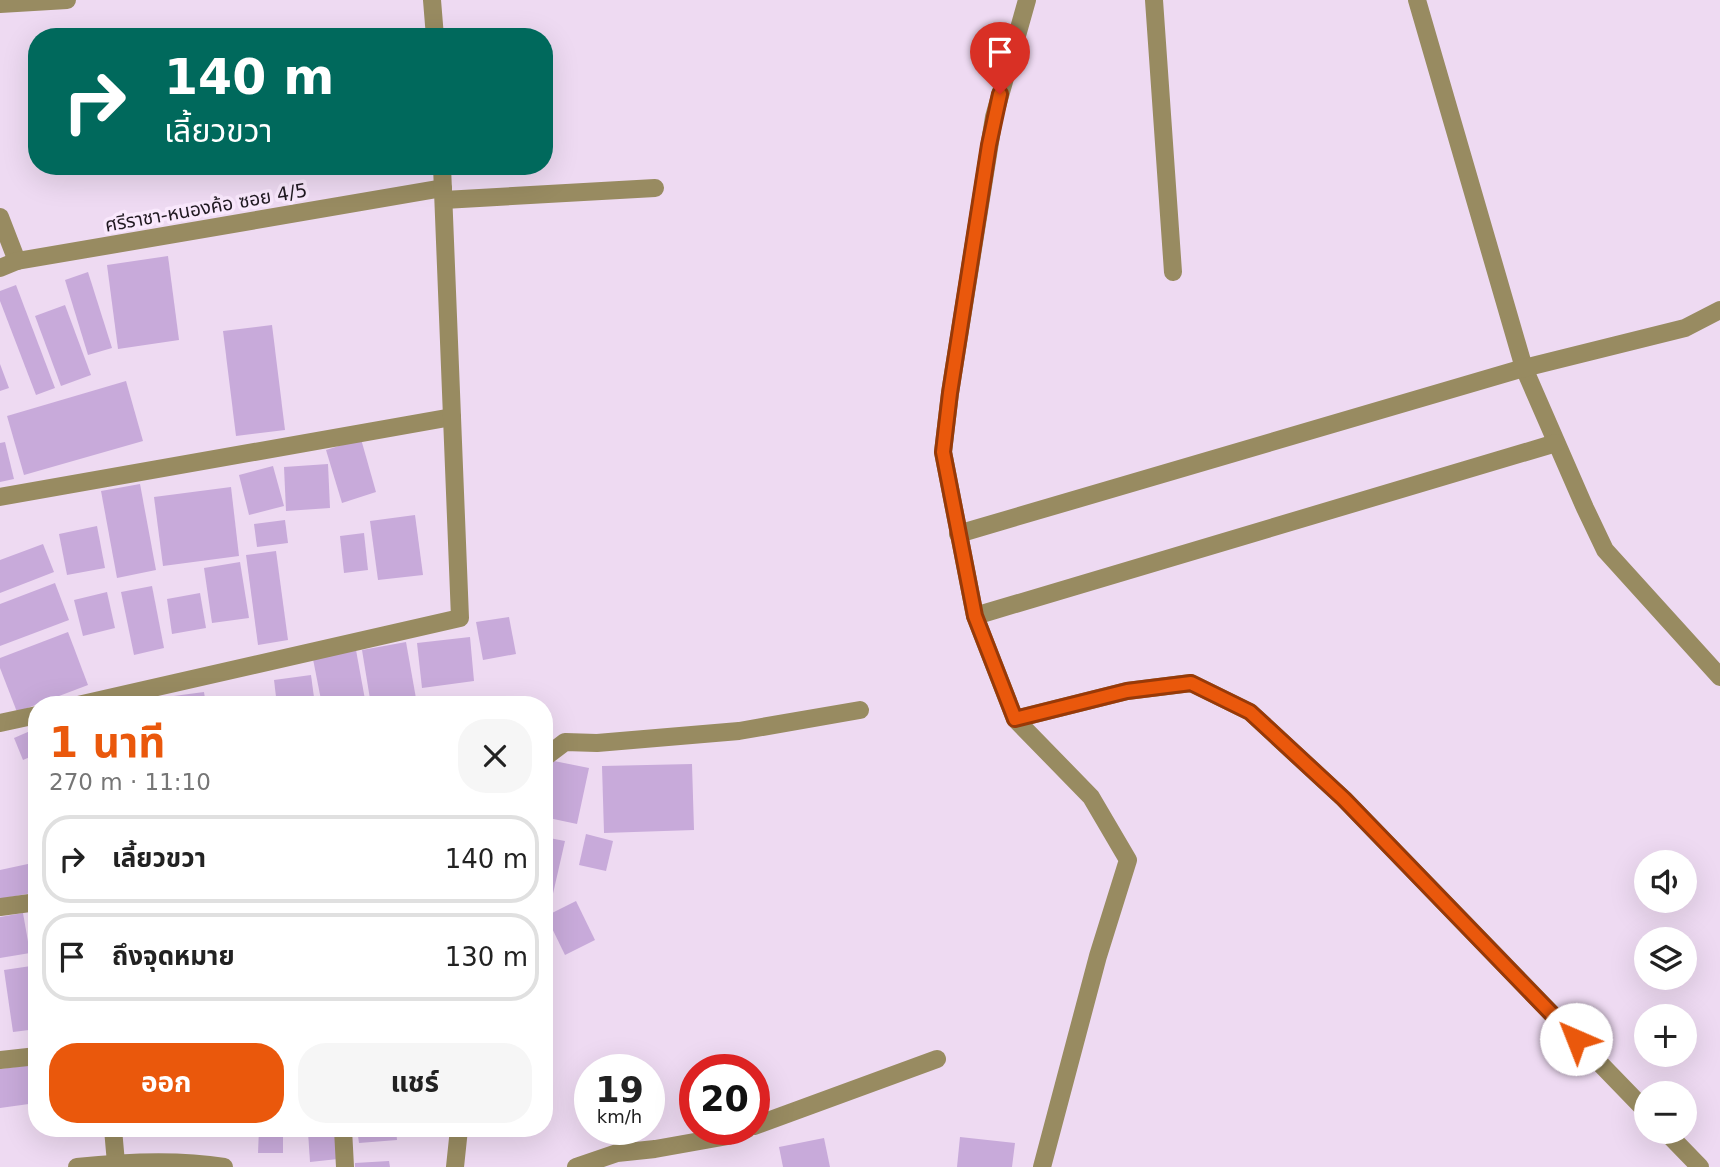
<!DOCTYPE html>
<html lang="th">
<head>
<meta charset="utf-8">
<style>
  body { margin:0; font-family:"DejaVu Sans","Noto Sans Thai",sans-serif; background:#f6f6f6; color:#222; height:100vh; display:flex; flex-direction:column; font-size:26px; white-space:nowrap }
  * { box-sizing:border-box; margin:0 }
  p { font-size:23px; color:#767676 }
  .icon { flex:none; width:38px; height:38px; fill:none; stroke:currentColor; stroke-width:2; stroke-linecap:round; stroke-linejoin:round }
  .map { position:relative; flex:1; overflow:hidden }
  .sheet { position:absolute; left:28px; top:696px; width:525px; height:441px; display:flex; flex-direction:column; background:#fff; border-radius:28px; box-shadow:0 7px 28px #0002 }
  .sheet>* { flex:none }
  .banner { position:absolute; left:28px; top:28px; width:525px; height:147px; border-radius:28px; box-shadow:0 7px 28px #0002; background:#00695c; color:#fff; overflow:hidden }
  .controls { position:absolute; left:1634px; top:850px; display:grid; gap:14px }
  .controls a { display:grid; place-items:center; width:63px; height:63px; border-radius:50%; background:#fff; box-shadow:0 7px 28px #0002; font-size:35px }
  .speed { position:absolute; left:574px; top:1054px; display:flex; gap:14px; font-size:35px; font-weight:700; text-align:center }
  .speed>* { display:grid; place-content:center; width:91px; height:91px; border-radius:50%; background:#fff; box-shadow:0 7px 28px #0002; line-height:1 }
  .speed small { font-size:18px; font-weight:400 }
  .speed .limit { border:10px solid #d22; background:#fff; color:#111 }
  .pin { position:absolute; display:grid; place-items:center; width:60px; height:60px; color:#fff; margin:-72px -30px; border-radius:50% 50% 50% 0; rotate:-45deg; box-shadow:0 0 7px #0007 }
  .pin .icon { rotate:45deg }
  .me { position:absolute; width:77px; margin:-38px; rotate:316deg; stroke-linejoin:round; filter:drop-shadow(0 0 5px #0008) }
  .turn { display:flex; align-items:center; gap:24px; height:147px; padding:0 21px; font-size:32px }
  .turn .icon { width:91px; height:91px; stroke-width:2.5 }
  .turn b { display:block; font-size:49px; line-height:60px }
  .round { display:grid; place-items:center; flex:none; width:74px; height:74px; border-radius:28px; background:#f6f6f6 }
  .head { display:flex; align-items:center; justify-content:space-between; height:119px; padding:0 21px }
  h1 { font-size:42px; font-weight:700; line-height:52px; color:#ea580c }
  .button { display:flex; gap:14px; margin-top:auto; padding:14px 21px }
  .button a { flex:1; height:80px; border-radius:28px; background:#ea580c; color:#fff; font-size:28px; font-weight:700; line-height:80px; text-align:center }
  .button a+a { background:#f6f6f6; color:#222 }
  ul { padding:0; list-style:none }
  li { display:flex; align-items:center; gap:21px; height:88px; margin:0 14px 10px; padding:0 7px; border:4px solid #e0e0e0; border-radius:28px }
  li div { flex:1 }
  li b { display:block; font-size:26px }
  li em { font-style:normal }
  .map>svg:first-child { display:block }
  .building { fill:#c8aada }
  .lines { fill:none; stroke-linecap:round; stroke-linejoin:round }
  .lane { stroke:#988b61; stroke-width:18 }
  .street { stroke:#988b61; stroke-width:18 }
  .route-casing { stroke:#983908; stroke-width:18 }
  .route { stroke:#ea580c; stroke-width:12 }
  .labels { text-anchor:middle; stroke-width:7; stroke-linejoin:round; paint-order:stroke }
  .street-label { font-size:19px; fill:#201921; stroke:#f9e8fc }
</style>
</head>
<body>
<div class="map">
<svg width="1720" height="1167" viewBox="0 0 1720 1167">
  <rect width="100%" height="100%" fill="#eedaf2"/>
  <!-- building -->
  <g class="building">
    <polygon points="168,256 179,340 118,349 107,265"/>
    <polygon points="88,272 112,348 88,355 65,280"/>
    <polygon points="16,285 55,388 36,395 0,301 0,291"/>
    <polygon points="65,305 91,375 61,386 35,316"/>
    <polygon points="272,325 285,430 236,436 223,331"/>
    <polygon points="0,364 9,388 0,391"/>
    <polygon points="126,381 143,441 24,475 7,416"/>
    <polygon points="361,439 376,492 342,503 326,450"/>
    <polygon points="5,442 14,479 0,482 0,443"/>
    <polygon points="328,464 330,508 286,511 284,467"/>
    <polygon points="273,466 284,506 249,515 239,475"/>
    <polygon points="140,484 156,570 117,578 101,491"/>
    <polygon points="231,487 239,556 163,566 154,497"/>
    <polygon points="415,515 423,575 378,580 370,521"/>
    <polygon points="285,520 288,543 257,547 254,524"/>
    <polygon points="97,526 105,568 67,575 59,534"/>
    <polygon points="364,533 368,570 344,573 340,536"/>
    <polygon points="43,544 54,572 0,593 0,560"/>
    <polygon points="276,551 288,640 258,645 246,555"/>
    <polygon points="240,562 249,618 212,623 204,568"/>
    <polygon points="55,583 69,620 0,646 0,604"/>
    <polygon points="152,586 164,648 134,655 121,592"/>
    <polygon points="107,592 115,628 83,636 74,600"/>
    <polygon points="200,593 206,628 172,634 167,599"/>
    <polygon points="509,617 516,654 483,660 476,622"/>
    <polygon points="68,632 88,685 17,712 0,668 0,658"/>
    <polygon points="470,637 474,681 422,688 417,643"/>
    <polygon points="406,642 417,704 371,705 362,650"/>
    <polygon points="356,650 366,705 322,705 313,659"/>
    <polygon points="311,675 315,705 277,705 274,680"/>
    <polygon points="204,692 206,705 137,705 136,701"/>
    <polygon points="37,728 37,754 23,760 14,738"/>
    <polygon points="549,760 589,768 577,824 544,817 544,781"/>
    <polygon points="692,764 694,830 604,833 602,766"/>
    <polygon points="586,834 613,841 606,871 579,865"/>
    <polygon points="544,837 565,841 552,898 544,897"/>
    <polygon points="37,862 37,892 0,899 0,870"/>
    <polygon points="576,901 595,940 565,955 546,916"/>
    <polygon points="23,913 30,953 0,958 0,917"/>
    <polygon points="31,966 37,1006 37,1029 13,1032 4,970"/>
    <polygon points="31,1065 36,1103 0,1108 0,1069"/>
    <polygon points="259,1129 283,1129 283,1153 258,1153"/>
    <polygon points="357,1129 396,1129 397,1140 359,1143"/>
    <polygon points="336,1130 338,1159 310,1162 308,1132"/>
    <polygon points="960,1137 1015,1143 1012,1167 957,1167"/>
    <polygon points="824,1138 830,1167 783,1167 779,1147"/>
    <polygon points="389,1161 390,1167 355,1167 355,1163"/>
  </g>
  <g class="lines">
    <!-- lane -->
    <g class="lane">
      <polyline points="444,200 655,188"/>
      <polyline points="1015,719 1127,691 1191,683 1250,712 1344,799 1647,1112"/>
      <polyline points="754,1126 937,1059"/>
      <polyline points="343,1129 345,1167"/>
      <polyline points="1666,1132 1700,1167"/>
      <polyline points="576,1167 617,1153 655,1149 728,1136 747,1129"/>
    </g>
    <!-- street -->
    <g class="street">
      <polyline points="432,0 435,37"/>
      <polyline points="1027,0 994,117 950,393 943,452 975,616 1015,719 1091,797 1128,860 1098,956 1042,1167"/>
      <polyline points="1154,0 1173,272"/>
      <polyline points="1417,0 1524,368 1585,508 1605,550 1720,677"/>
      <polyline points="0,4 67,0"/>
      <polyline points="0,217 17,261"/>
      <polyline points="0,268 17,261 443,188"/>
      <polyline points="0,497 452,417"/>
      <polyline points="958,534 1524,368 1685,328 1720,310"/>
      <polyline points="975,616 1556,443"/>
      <polyline points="78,705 460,618 442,166"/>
      <polyline points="0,723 37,715"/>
      <polyline points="544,758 565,742 597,743 739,731 860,710"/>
      <polyline points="0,907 37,902"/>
      <polyline points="0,1060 37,1056"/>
      <polyline points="113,1129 116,1163"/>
      <path d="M 77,1167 C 124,1162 176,1159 224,1167"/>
      <polyline points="455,1167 459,1129"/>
    </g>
  </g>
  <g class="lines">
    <!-- route casing -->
    <g class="route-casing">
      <polyline id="route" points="1000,94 989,145 950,393 943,452 975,616 1015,719 1127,691 1191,683 1250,712 1344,799 1576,1039"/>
    </g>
    <!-- route -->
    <use href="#route" class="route"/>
  </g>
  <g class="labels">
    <!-- street labels -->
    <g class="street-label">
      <text transform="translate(206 207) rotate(-10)" y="7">ศรีราชา-หนองค้อ ซอย 4/5</text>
    </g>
  </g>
</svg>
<div class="controls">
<a><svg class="icon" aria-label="sound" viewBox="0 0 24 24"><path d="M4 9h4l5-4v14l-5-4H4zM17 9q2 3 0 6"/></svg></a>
<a><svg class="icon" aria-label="layers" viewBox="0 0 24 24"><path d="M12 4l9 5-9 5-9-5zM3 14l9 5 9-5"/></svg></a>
<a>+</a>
<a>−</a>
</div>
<div class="speed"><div>19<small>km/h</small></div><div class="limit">20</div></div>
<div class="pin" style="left:1000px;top:94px;background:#d93025"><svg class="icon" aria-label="arrive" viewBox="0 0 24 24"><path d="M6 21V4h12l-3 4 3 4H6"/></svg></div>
<svg class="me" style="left:1576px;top:1039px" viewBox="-20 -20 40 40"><circle r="19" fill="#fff"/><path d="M0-13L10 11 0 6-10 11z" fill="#ea580c"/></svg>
<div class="banner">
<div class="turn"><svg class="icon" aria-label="right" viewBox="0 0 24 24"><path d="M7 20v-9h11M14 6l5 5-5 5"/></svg><div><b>140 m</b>เลี้ยวขวา</div></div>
</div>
<section class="sheet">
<div class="head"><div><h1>1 นาที</h1><p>270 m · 11:10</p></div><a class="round"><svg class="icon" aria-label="close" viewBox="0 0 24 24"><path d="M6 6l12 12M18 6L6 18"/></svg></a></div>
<ul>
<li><svg class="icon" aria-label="right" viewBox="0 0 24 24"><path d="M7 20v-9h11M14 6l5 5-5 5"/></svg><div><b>เลี้ยวขวา</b></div><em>140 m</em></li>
<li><svg class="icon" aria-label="arrive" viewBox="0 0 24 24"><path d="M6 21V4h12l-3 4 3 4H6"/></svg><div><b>ถึงจุดหมาย</b></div><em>130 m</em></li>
</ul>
<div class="button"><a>ออก</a><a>แชร์</a></div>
</section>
</div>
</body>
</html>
